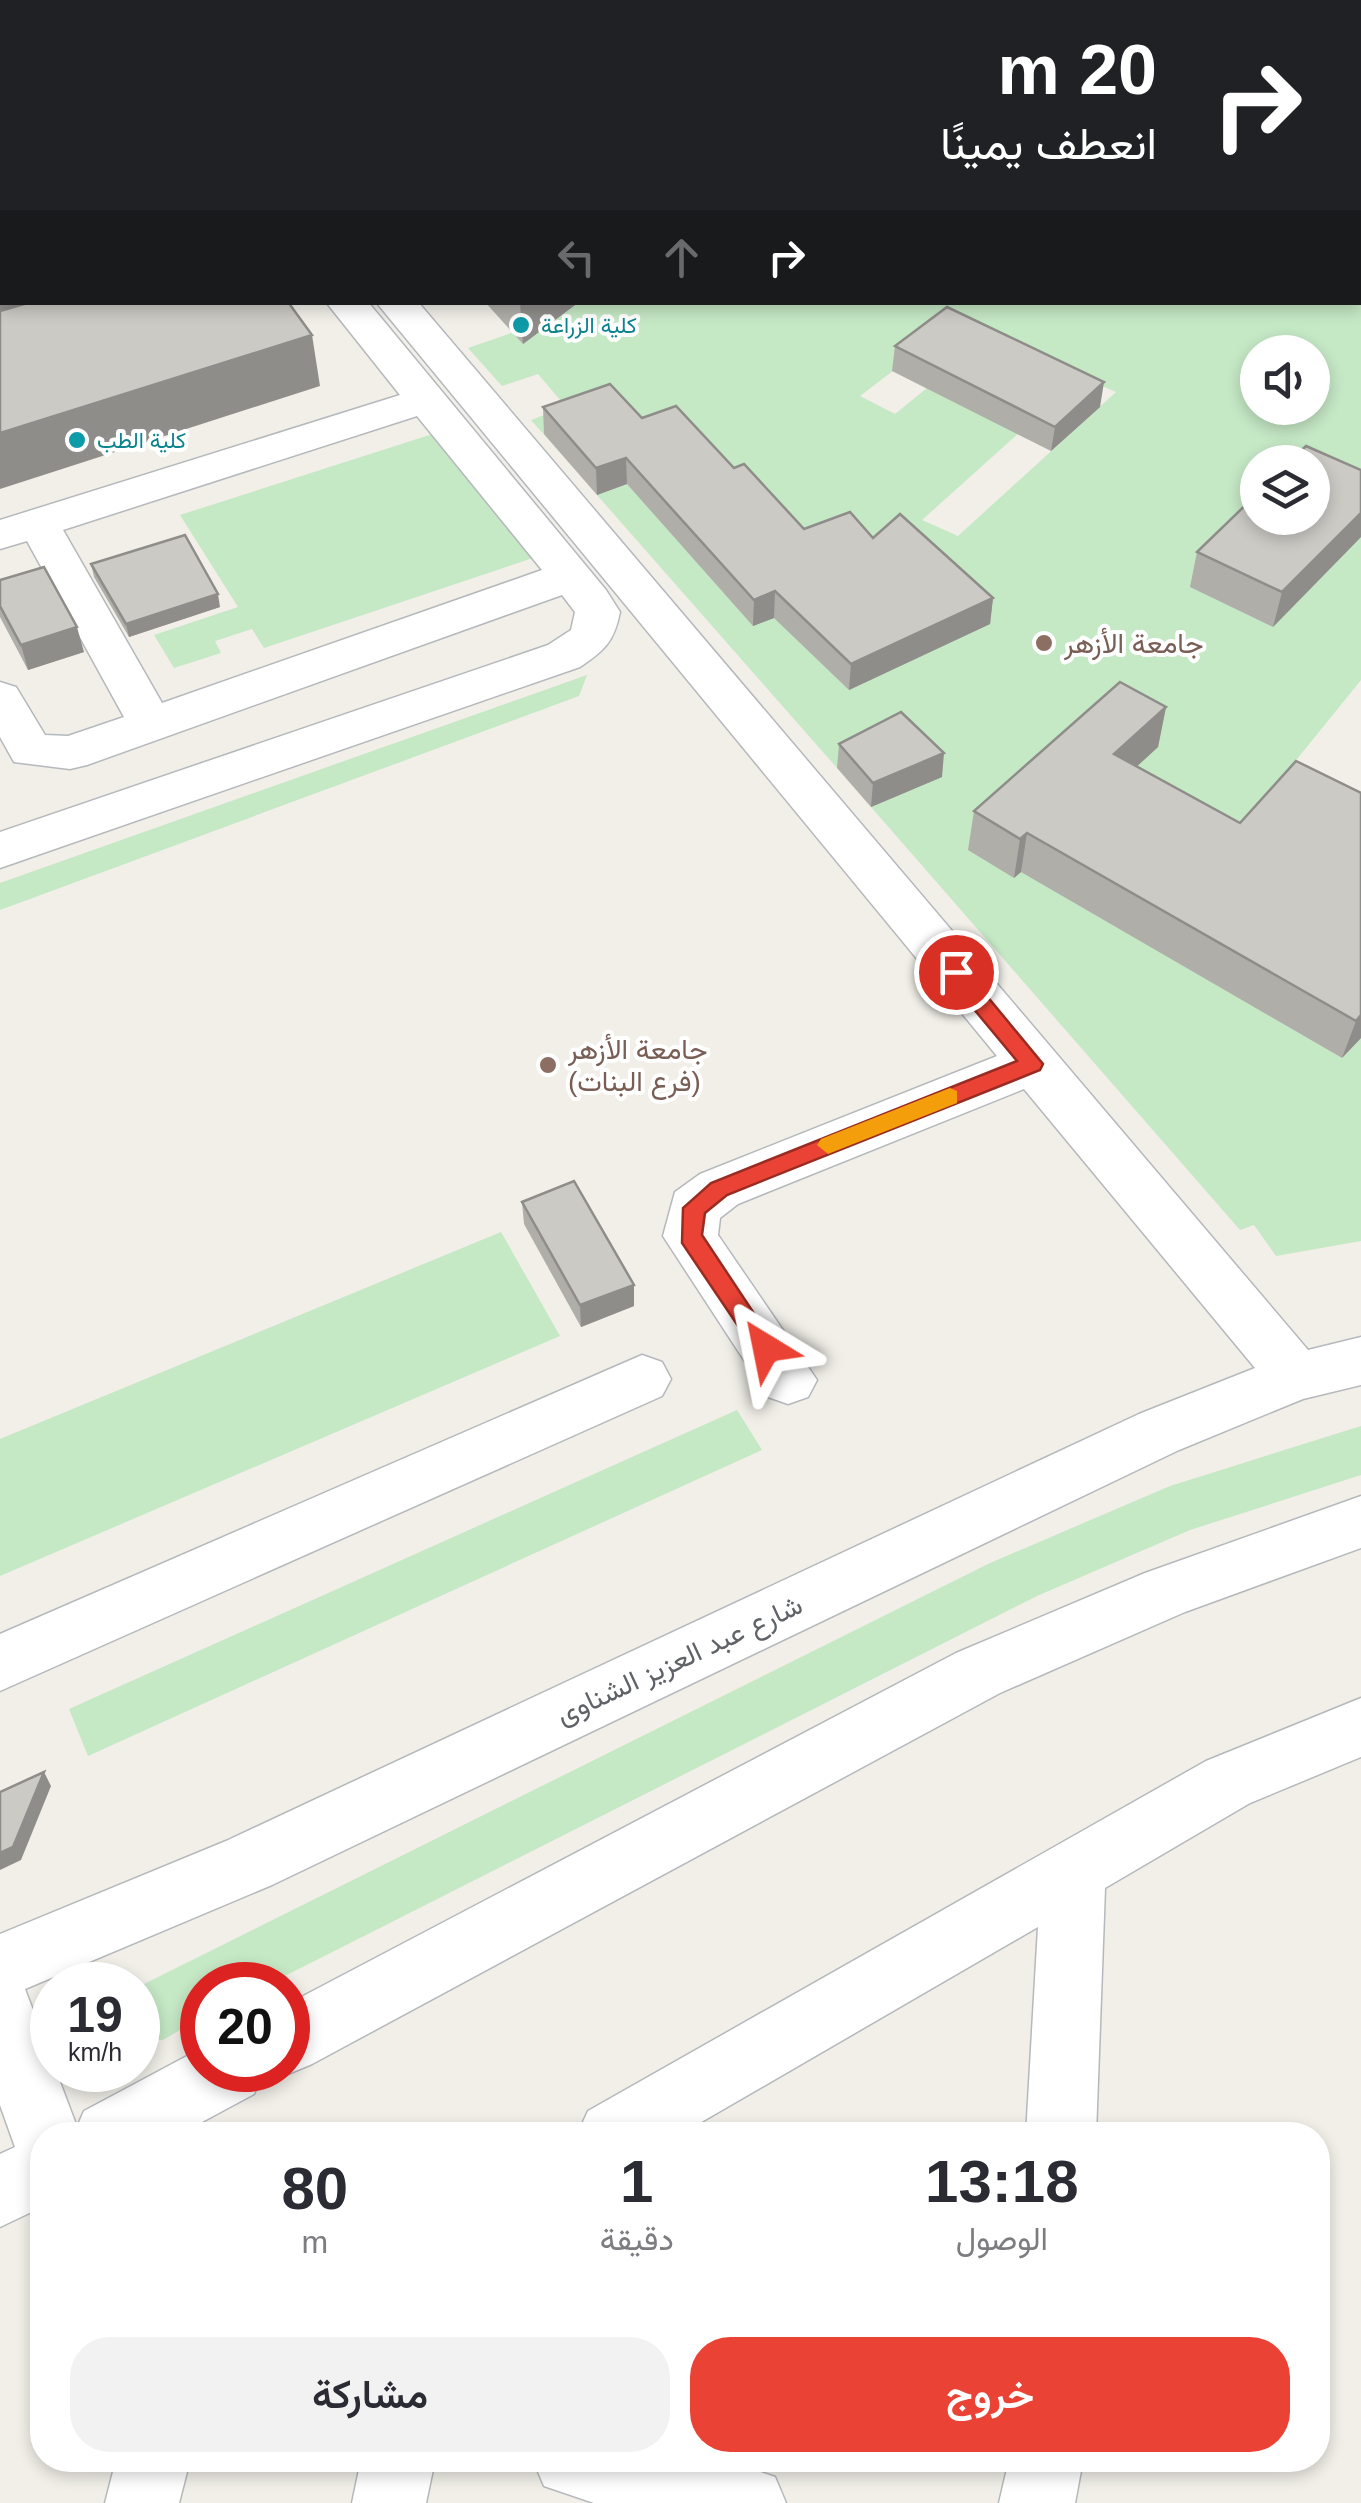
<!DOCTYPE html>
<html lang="ar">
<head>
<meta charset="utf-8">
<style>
  body { margin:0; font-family:Arial,Vazirmatn,sans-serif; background:#f2f2f3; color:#2b2b33; direction:rtl; height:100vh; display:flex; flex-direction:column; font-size:38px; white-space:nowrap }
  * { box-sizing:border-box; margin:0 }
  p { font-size:32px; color:#7c7c81 }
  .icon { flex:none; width:55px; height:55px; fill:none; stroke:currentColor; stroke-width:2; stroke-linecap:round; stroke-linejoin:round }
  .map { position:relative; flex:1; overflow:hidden; direction:ltr }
  .side { position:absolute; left:30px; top:2122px; width:1300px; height:350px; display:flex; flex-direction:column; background:#fff; border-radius:40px; box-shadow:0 5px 15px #0003; direction:rtl }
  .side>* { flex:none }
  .top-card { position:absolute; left:0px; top:0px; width:1362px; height:305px; box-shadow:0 5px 15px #0003; direction:rtl; background:#202124; color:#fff; overflow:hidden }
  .controls { position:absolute; left:1240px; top:335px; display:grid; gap:20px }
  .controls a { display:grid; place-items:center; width:90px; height:90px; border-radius:50%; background:#fff; box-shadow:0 5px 15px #0003; font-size:50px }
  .speed { position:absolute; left:30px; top:1962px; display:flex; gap:20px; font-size:50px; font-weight:700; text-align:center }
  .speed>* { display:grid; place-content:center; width:130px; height:130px; border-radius:50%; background:#fff; box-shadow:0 5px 15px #0003; line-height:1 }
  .speed small { font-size:25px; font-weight:400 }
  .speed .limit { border:15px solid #d22; background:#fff; color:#111 }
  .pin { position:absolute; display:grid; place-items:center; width:85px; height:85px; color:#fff; margin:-42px; border:5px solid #fff; border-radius:50%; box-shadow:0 2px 10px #0007 }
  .me { position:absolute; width:110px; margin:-55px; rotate:325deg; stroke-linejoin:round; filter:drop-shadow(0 0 8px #0008) }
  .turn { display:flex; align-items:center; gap:35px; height:210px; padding:0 40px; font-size:45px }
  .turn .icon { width:130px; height:130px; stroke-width:2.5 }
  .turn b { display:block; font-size:70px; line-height:85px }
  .lanes { display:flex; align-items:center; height:95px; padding:0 40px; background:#0003; justify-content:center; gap:50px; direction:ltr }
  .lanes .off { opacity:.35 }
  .eta { display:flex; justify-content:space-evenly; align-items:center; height:170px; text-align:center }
  .eta b { font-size:60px; font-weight:600; line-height:70px }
  .action { display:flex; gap:20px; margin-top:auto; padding:20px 40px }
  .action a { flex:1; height:115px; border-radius:40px; background:#ea4335; color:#fff; font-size:40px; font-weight:600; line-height:115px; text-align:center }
  .action a+a { background:#f2f2f3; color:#2b2b33 }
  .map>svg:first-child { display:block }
  .green { fill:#c5e8c5; fill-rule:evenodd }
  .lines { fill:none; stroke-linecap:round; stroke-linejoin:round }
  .minor-casing { stroke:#b5b8bc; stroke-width:3 }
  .minor { fill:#fff; fill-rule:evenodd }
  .wall { fill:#afaea9 }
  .shaded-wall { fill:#8f8d8a }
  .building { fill:#cccac5; stroke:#8f8d8a; stroke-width:2.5 }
  .route { fill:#ea4335; stroke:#982c22; stroke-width:2.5 }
  .slow { fill:#f59e0b }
  .culture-dot { fill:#0f9aa8; stroke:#fff; stroke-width:4 }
  .education-dot { fill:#8d6e63; stroke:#fff; stroke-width:4 }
  .labels { text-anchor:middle; stroke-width:8; stroke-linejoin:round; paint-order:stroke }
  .far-culture-label { font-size:22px; fill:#0d838f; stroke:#fff; text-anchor:start }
  .education-label { font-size:28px; fill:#785e54; stroke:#fff; text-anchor:start }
  .street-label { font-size:28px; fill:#5f6368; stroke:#fff }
</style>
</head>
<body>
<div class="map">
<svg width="1361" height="2503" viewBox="0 0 1361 2503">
  <rect width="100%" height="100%" fill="#f1efe8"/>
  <!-- green -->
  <g class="green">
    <path d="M 1361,196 L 1361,509 L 1312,462 L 1258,462 L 1258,518 L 1273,627 L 1361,537 L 1361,680 L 1246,822 L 1074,902 L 1342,1058 L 1361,1038 L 1361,1241 L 1276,1256 L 1254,1225 L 1240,1230 L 871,807 L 940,777 L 837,768 L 597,495 L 628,484 L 603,454 L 571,465 L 531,420 L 566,407 L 538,374 L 502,386 L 468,348 L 560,316 L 579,302 L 1360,302 ZM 944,332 L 940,394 L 927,388 L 895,414 L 860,396 ZM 1258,352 L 1312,352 L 1312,408 L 1258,408 ZM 1081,377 L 1116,392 L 958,536 L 922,520 Z"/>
    <polygon points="442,431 536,557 264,648 252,629 215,641 221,653 174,668 154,635 238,607 180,515"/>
    <polygon points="587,675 579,696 0,910 0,883"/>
    <polygon points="501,1232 560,1336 0,1576 0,1439"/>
    <polygon points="737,1410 762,1450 88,1756 69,1709"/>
    <polygon points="1361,1426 1361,1475 1190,1530 1037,1596 267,1985 202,1985 202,2017 163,2040 138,2039 138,1987 990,1563 1170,1486"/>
  </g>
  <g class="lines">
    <!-- minor casing -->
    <g class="minor-casing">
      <g id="minor">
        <polygon points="119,0 155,0 157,2 121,2"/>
        <path d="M 326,302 L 368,302 L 606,590 L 620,612 C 614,642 605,650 580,667 L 0,868 L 0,832 L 548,645 L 571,630 L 575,612 L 562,595 L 87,765 L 70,769 L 14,762 L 0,737 L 0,682 L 16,687 L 45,735 L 68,736 L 124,717 L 27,541 L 0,549 L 0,520 L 400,395 ZM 417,416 L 542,570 L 162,703 L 63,530 Z"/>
        <polygon points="376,302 418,302 1308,1350 1361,1337 1361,1385 1303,1399 1179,1450 272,1885 25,1989 77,2127 84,2111 202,2048 202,2070 264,2070 254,2094 178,2135 42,2135 42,2207 0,2227 0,2154 15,2147 0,2105 0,1934 226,1841 1139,1414 1255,1368 1024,1089 738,1204 720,1218 718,1235 817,1380 808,1397 788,1404 768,1397 663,1236 675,1192 700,1174 997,1056"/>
        <polygon points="642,1355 662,1362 671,1379 662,1396 0,1691 0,1634"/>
        <polygon points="1361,1496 1361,1548 1185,1612 1000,1693 312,2064 288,2074 279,2070 288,2070 288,2004 956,1653 1145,1573"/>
        <polygon points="1361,1698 1361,1757 1250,1803 1105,1888 1096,2135 1026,2135 1038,1927 679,2135 577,2135 588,2111 1206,1761"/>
        <polygon points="116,2460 190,2460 179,2503 105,2503"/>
        <polygon points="361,2460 435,2460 426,2503 352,2503"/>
        <polygon points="533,2460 726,2460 775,2477 786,2503 594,2503 544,2486"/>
        <polygon points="1009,2460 1083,2460 1075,2503 999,2503"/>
      </g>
    </g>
    <!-- minor -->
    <use href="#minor" class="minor"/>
  </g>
  <!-- wall -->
  <g class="wall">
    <polygon points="0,0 2,2 2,118 0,114"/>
    <polygon points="351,0 486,0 489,2 353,2"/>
    <polygon points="793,0 864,0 860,2 799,2"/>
    <polygon points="1361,0 1361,186 1360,186"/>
    <polygon points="485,302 579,302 523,344"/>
    <polygon points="895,346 1100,407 1051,451 892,371"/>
    <polygon points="543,407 642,418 734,468 804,529 873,538 993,598 990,624 849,690 774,618 753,626 627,484 597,495 544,434"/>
    <polygon points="1361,470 1361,537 1273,627 1190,587 1197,552"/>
    <polygon points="91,564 220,607 129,637 94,577"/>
    <polygon points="0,580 84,652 28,670 0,617"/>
    <polygon points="1166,707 1158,747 1137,766 1240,823 1361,793 1361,1038 1342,1058 1021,872 1014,878 968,850 974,811"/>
    <polygon points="839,744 942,777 871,807 837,768"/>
    <polygon points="522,1202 634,1285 634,1306 581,1327 524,1224"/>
  </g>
  <!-- shaded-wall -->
  <g class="shaded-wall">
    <polygon points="846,0 864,0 860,2 842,2"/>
    <polygon points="2,279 2,302 109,302 0,335 0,280"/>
    <polygon points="520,302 579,302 523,344"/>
    <polygon points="312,335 320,386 0,489 0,433"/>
    <polygon points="1104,382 1100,407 1051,451 1055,427"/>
    <polygon points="626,458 627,484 597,495 596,468"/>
    <polygon points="1361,513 1361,537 1273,627 1282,592"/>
    <polygon points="775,591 774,618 753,626 754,600"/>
    <polygon points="218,594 220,607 129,637 126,624"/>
    <polygon points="993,598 990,624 849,690 851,664"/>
    <polygon points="77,627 84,652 28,670 21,645"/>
    <polygon points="1166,707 1158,747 1107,794 1114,754"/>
    <polygon points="944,753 942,777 871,807 873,783"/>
    <polygon points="1027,833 1021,872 1014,878 1020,839"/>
    <polygon points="1361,1015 1361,1038 1342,1058 1356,1021"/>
    <polygon points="634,1285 634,1306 581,1327 580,1305"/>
    <polygon points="44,1772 51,1786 21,1860 0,1870 0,1853"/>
  </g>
  <!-- building -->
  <g class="building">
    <polygon points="0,0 12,0 14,2 2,2 2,87 0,84"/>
    <polygon points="382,0 486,0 489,2 384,2"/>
    <polygon points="824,0 846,0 842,2 830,2"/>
    <polygon points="1245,0 1361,0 1361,142 1360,2 1242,2"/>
    <polygon points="2,216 2,279 0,280 0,217"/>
    <polygon points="31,302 288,302 312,335 0,433 0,311"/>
    <polygon points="947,307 1104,382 1055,427 895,346"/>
    <polygon points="610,384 642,418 676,406 734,468 744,464 804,529 850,512 873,538 900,514 993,598 851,664 775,591 754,600 626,458 596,468 543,407"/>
    <polygon points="1306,446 1361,470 1361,513 1282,592 1197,552 1258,493 1258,518 1312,518 1312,462 1289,462"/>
    <polygon points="185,535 218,594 126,624 91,564"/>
    <polygon points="44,567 77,627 21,645 0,606 0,580"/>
    <polygon points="1120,682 1166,707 1114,754 1240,823 1296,761 1361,793 1361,1015 1356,1021 1027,833 1020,839 974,811"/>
    <polygon points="901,712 944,753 873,783 839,744"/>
    <polygon points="574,1181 634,1285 580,1305 522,1202"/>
    <polygon points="44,1772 13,1847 0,1853 0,1792"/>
  </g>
  <!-- route -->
  <polygon class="route" points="956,965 963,967 1043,1064 1040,1070 727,1195 705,1213 702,1235 777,1348 774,1354 757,1354 682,1243 683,1208 711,1183 1017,1061 948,978 948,967"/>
  <!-- slow -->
  <polygon class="slow" points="950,1088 957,1091 957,1103 828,1154 817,1145 821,1139"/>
  <!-- markers -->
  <g class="culture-dot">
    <circle cx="521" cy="325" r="10"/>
    <circle cx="77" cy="440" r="10"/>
  </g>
  <g class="education-dot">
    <circle cx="1044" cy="643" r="10"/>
    <circle cx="548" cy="1065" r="10"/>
  </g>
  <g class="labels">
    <!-- far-culture labels -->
    <g class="far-culture-label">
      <text x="541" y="333">كلية الزراعة</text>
      <text x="97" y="448">كلية الطب</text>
    </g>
    <!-- education labels -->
    <g class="education-label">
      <text x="1064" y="653">جامعة الأزهر</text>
      <text x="568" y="1059">جامعة الأزهر<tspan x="568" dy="32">(فرع البنات)</tspan></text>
    </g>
    <!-- street labels -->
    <g class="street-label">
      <text transform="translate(679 1659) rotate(-25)" y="10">شارع عبد العزيز الشناوى</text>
    </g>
  </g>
</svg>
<div class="controls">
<a><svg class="icon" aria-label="sound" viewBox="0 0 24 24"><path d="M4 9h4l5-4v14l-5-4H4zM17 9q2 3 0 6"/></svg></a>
<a><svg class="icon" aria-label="layers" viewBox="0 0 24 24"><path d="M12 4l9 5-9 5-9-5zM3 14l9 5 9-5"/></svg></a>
</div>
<div class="speed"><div>19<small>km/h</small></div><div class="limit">20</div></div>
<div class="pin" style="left:956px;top:972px;background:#d93025"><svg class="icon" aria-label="arrive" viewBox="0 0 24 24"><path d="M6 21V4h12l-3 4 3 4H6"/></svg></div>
<svg class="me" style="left:766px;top:1348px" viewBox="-20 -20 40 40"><path d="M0-17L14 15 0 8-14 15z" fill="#ea4335" stroke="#fff" stroke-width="4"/></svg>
<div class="top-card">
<div class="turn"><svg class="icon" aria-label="right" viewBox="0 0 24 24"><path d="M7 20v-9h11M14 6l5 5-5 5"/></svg><div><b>20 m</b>انعطف يمينًا</div></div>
<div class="lanes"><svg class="icon off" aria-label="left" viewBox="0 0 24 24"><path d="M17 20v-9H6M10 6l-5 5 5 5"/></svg><svg class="icon off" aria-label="ahead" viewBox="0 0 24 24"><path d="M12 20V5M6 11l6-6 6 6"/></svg><svg class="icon" aria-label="right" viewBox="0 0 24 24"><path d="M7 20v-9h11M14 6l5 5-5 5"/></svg></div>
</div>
<section class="side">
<div class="eta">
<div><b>13:18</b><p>الوصول</p></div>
<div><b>1</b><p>دقيقة</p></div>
<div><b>80</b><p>m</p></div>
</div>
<div class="action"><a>خروج</a><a>مشاركة</a></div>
</section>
</div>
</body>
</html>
